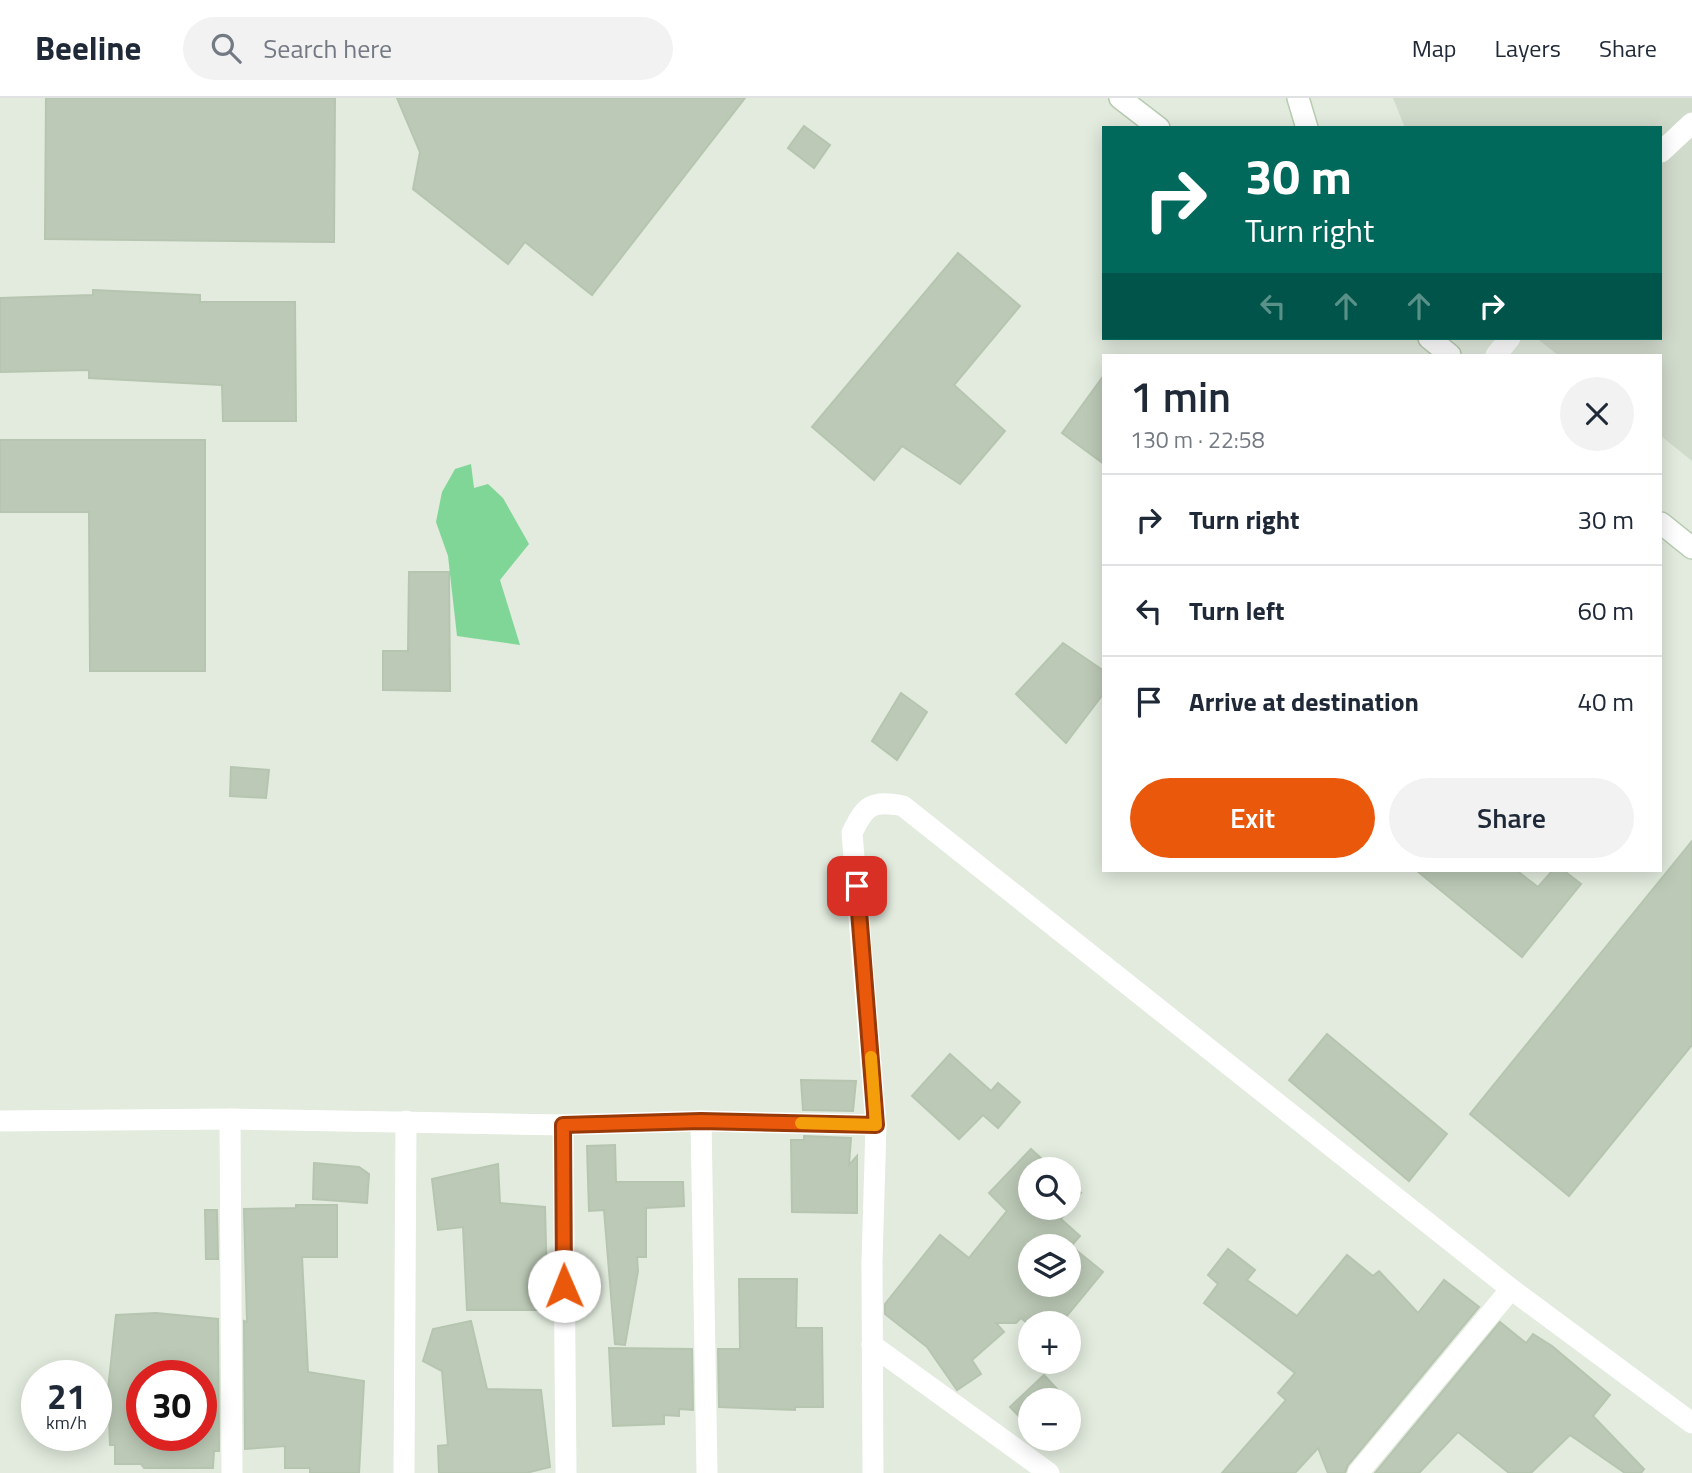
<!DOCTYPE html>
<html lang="en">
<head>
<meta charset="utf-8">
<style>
  body { margin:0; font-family:"Titillium Web",sans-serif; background:#f2f2f3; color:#1f2937; height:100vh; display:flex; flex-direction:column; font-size:26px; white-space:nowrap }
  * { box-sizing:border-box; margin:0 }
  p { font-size:23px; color:#747a83 }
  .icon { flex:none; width:38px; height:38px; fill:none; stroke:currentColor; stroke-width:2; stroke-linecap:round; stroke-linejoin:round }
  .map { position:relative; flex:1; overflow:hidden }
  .panel { position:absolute; left:1102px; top:256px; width:560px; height:518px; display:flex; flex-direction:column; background:#fff; border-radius:0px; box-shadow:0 4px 18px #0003 }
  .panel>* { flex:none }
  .guide { position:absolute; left:1102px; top:28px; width:560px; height:214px; border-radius:0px; box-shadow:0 4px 18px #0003; background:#00695c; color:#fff; overflow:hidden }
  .fabs { position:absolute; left:1018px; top:1059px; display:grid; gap:14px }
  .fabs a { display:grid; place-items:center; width:63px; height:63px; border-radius:50%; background:#fff; box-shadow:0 4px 18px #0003; font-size:35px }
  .speed { position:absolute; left:21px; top:1262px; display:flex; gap:14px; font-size:35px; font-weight:700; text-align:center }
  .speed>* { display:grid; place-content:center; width:91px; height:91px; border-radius:50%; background:#fff; box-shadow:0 4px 18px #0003; line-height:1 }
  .speed small { font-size:18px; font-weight:400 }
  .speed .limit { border:10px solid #d22; background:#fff; color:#111 }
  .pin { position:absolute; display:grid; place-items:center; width:60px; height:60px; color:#fff; margin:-30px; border-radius:14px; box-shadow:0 4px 10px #0006 }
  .me { position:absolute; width:77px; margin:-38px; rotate:359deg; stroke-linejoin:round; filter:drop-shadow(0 0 5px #0008) }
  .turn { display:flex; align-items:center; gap:24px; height:147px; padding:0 28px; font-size:32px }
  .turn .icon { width:91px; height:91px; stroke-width:2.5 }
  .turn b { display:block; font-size:49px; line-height:60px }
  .lanes { display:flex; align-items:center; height:66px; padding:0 28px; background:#0003; justify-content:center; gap:35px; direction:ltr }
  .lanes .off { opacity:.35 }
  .round { display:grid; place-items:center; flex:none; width:74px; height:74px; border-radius:37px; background:#f2f2f3 }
  .head { display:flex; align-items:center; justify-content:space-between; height:119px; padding:0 28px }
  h1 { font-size:42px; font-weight:600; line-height:52px }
  .action { display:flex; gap:14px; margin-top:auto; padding:14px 28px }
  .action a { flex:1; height:80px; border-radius:42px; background:#ea580c; color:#fff; font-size:28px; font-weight:600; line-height:80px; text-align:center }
  .action a+a { background:#f2f2f3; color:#1f2937 }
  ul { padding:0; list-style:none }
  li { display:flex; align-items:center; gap:21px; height:91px; padding:0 28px; border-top:2px solid #e0e1e3 }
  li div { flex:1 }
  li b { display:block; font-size:26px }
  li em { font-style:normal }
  header { display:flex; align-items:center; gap:42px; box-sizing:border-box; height:98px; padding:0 35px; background:#fff; border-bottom:2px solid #e0e1e3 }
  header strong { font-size:33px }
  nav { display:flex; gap:38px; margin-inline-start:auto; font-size:24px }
  .search { width:490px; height:63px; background:#f2f2f3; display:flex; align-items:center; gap:18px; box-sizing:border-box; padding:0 24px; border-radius:38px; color:#747a83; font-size:26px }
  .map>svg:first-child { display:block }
  .built { fill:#d1dbcc }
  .water { fill:#7fd697 }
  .building { fill:#bcc9b6; stroke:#b6c5b0; stroke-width:2; fill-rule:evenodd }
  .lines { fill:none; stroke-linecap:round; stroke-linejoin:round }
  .secondary-casing { stroke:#b7ccb0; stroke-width:24 }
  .service { stroke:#fff; stroke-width:21 }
  .minor { stroke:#fff; stroke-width:21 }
  .secondary { stroke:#fff; stroke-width:21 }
  .route-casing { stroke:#983908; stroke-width:18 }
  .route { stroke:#ea580c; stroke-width:12 }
  .slow { stroke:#f59e0b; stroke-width:12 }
</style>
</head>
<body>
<header>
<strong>Beeline</strong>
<div class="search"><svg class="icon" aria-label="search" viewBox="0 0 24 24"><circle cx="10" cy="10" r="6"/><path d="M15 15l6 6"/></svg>Search here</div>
<nav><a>Map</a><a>Layers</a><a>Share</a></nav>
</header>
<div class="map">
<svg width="1692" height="1375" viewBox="0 0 1692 1375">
  <rect width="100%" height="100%" fill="#e2ebde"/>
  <!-- built -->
  <polygon class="built" points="1393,0 1692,0 1692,363 1661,338 1661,257 1558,257 1536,240 1661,240 1661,30 1405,30"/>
  <!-- water -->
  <polygon class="water" points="471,366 474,390 488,386 503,400 529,446 500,482 520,547 457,538 448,458 436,424 442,394 455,371"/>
  <!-- building -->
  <g class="building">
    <polygon points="46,0 335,0 334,144 45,141"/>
    <polygon points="397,0 745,0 592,197 525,144 508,166 413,91 420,54"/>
    <polygon points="804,28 830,47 814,70 788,50"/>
    <polygon points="958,155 1020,208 954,287 1005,333 960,386 902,348 874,382 812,329"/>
    <polygon points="93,192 200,197 200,204 295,204 296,323 223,323 222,287 89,280 89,272 0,274 0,200 93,197"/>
    <polygon points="1104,277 1104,366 1062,335"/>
    <polygon points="0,342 205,342 205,573 90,573 89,414 0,414"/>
    <polygon points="409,474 449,474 450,593 383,592 383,553 408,553"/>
    <polygon points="1063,545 1104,573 1104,595 1066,645 1016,596"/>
    <polygon points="901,595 927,614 897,662 872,643"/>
    <polygon points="231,669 269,672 266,700 230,698"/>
    <polygon points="1692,743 1692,947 1569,1098 1470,1016"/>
    <polygon points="1416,772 1516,772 1538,789 1553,772 1563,772 1581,786 1522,859"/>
    <polygon points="1327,936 1447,1036 1409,1083 1289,982"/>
    <polygon points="950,956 991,993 998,985 1020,1004 998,1030 983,1017 959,1041 912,998"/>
    <polygon points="801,982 856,983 853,1013 803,1012"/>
    <polygon points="804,1038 851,1040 849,1067 857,1058 857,1115 792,1114 791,1042 804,1042"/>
    <polygon points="615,1047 616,1084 683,1084 684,1108 646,1110 646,1159 637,1159 638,1173 625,1247 615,1246 604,1112 589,1113 587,1048"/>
    <path d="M 1031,1051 L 1053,1071 L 1031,1071 L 1031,1110 L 1069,1110 L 1069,1085 L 1081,1095 L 1061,1121 L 1080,1138 L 1071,1148 L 1103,1174 L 1061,1225 L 1027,1225 L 1021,1220 L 1016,1225 L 996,1225 L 1004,1234 L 972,1262 L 981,1276 L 957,1292 L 927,1249 L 885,1216 L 885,1206 L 940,1137 L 969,1160 L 1007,1113 L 989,1095 ZM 1031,1148 L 1069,1148 L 1069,1186 L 1031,1186 Z"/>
    <polygon points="314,1065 359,1069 369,1076 367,1105 313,1101"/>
    <polygon points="498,1066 500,1105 545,1109 547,1187 541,1185 541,1212 467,1212 463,1129 438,1132 432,1081"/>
    <polygon points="296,1107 337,1107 337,1159 302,1159 308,1274 364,1283 359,1375 310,1375 310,1370 285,1370 285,1348 245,1351 244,1223 247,1224 244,1111 296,1110"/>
    <polygon points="205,1112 217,1112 218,1161 206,1161"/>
    <polygon points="1228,1151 1255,1172 1247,1182 1297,1218 1347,1157 1373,1178 1379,1173 1418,1215 1444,1182 1479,1209 1348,1367 1345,1375 1328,1375 1318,1350 1295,1375 1222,1375 1286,1302 1278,1295 1295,1275 1204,1205 1218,1186 1208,1177"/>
    <polygon points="739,1181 797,1181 796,1230 822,1230 823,1309 795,1309 795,1312 719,1309 718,1251 740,1251"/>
    <path d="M 156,1215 L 218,1221 L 219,1353 L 214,1353 L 213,1370 L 144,1370 L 141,1366 L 115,1366 L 115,1347 L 110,1347 L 108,1292 L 116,1217 ZM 142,1278 L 201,1278 L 201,1337 L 142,1337 Z"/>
    <polygon points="471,1223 487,1291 541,1292 550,1369 526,1375 439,1375 438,1348 448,1347 442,1273 423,1263 433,1231"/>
    <polygon points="1500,1224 1526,1245 1533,1236 1552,1248 1610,1297 1593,1318 1644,1371 1641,1375 1625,1375 1570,1337 1531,1375 1509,1375 1458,1334 1419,1375 1375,1375"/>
    <polygon points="609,1250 692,1251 693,1312 679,1311 679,1318 664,1317 664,1326 613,1328"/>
    <polygon points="1044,1277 1067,1302 1031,1302 1031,1331 1010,1309"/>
  </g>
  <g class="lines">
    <!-- secondary casing -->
    <g class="secondary-casing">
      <g id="secondary">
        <polyline points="1120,0 1159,30"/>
        <polyline points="1298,0 1307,30"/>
        <polyline points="1429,240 1450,257"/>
        <polyline points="1661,425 1692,450"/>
      </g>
    </g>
    <!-- service -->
    <g class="service">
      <polyline points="1661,54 1692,25"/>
      <polyline points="1496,257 1510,240"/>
    </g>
    <!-- minor -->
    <g class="minor">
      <polyline points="230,1021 232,1375"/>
      <polyline points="0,1023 230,1021 563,1027 701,1023 876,1027"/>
      <polyline points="701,1023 707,1375"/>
      <polyline points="563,1027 566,1375"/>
      <polyline points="872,1247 1049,1375"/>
      <polyline points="404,1375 406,1023"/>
      <path d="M 873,1375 L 872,1164 L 876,1027 L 852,735 C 865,707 872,702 903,708 L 1511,1191 L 1692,1325"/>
      <polyline points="1358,1375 1511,1191"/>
    </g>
    <!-- secondary -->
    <use href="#secondary" class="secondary"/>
  </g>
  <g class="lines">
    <!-- route casing -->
    <g class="route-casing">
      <polyline id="route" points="564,1188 563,1027 701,1023 876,1027 857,788"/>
    </g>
    <!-- route -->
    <use href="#route" class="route"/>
    <!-- slow -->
    <polyline class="slow" points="801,1025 876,1027 871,959"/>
  </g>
</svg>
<div class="fabs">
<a><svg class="icon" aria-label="search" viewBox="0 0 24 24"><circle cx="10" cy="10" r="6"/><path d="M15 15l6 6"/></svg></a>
<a><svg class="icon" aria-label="layers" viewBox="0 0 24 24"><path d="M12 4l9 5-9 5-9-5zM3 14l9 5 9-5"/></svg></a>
<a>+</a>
<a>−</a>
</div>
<div class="speed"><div>21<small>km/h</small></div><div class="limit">30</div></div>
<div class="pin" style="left:857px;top:788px;background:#d93025"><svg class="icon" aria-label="arrive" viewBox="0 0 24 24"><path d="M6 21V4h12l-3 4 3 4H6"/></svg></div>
<svg class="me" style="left:564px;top:1188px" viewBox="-20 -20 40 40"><circle r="19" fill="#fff"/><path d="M0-13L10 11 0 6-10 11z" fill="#ea580c"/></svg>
<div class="guide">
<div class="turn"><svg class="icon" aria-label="right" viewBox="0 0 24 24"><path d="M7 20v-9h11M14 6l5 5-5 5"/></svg><div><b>30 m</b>Turn right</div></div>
<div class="lanes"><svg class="icon off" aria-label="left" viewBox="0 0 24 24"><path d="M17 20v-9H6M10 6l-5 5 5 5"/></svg><svg class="icon off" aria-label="ahead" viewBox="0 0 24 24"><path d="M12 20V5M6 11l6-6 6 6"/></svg><svg class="icon off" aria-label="ahead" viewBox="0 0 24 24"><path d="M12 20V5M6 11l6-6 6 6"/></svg><svg class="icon" aria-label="right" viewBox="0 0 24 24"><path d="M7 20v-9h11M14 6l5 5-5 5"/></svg></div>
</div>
<section class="panel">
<div class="head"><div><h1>1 min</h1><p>130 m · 22:58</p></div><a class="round"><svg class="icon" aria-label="close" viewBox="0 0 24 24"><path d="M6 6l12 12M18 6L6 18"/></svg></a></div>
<ul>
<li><svg class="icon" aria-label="right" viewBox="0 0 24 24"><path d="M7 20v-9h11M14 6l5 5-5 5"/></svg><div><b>Turn right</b></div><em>30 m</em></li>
<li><svg class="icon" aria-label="left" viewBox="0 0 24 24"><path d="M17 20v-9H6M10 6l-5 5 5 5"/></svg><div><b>Turn left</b></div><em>60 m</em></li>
<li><svg class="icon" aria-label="arrive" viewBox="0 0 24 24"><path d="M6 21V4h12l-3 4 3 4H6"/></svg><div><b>Arrive at destination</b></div><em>40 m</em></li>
</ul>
<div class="action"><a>Exit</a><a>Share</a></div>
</section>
</div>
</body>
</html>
